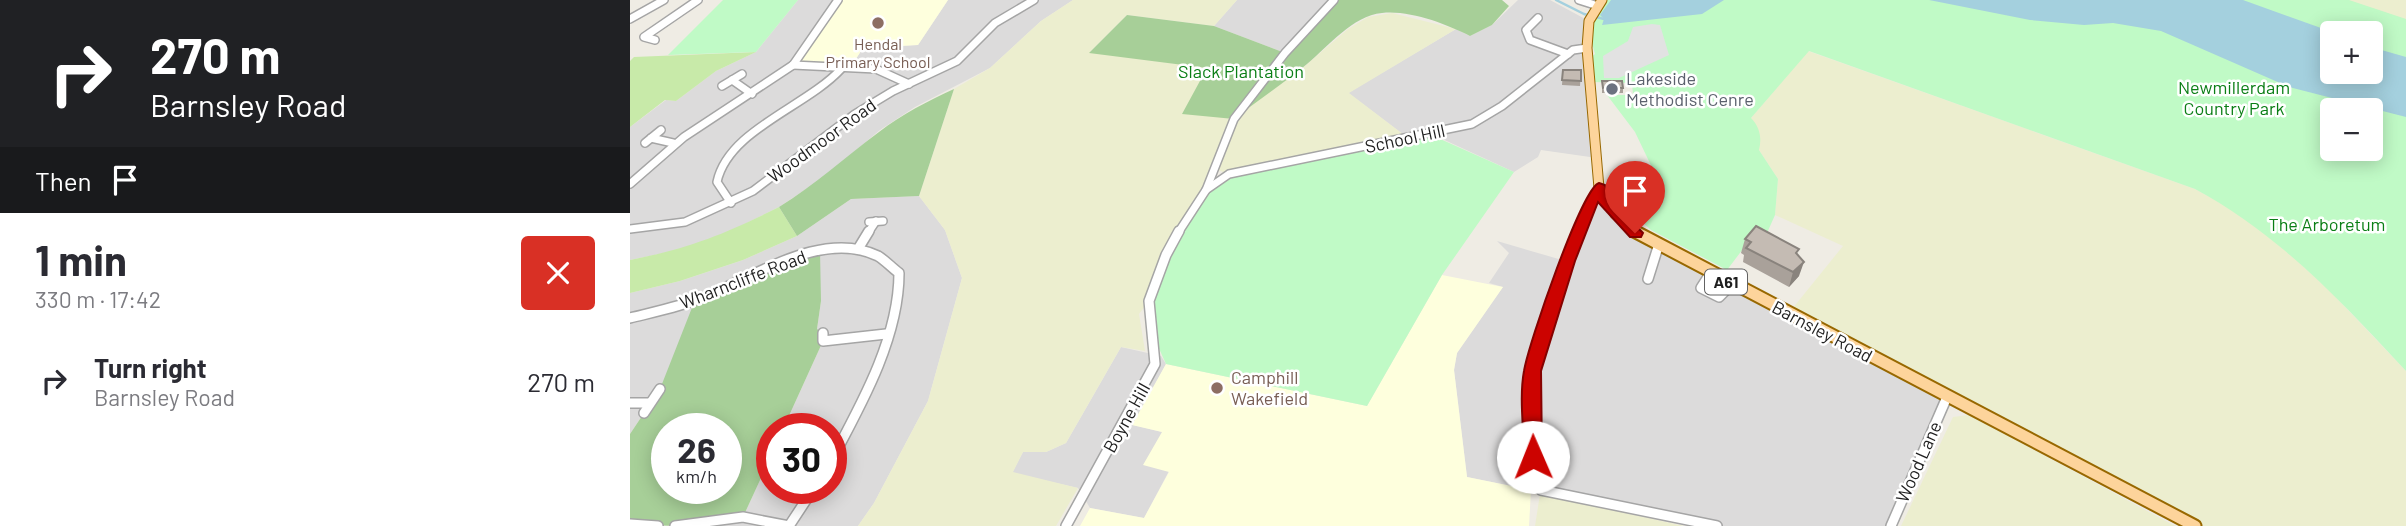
<!DOCTYPE html>
<html lang="en">
<head>
<meta charset="utf-8">
<style>
  body { margin:0; font-family:Barlow,sans-serif; background:#f7f7f7; color:#2b2b33; height:100vh; display:flex; flex-direction:column; font-size:26px; white-space:nowrap }
  * { box-sizing:border-box; margin:0 }
  p { font-size:23px; color:#7c7c81 }
  .icon { flex:none; width:38px; height:38px; fill:none; stroke:currentColor; stroke-width:2; stroke-linecap:round; stroke-linejoin:round }
  .map { position:relative; flex:1; overflow:hidden }
  .side { display:flex; flex-direction:column; background:#fff; width:630px }
  .side>* { flex:none }
  .top-card { background:#202124; color:#fff; overflow:hidden }
  .tools { position:absolute; left:1690px; top:21px; display:grid; gap:14px }
  .tools a { display:grid; place-items:center; width:63px; height:63px; border-radius:7px; background:#fff; box-shadow:0 4px 18px #0003; font-size:35px }
  .speed { position:absolute; left:21px; top:413px; display:flex; gap:14px; font-size:35px; font-weight:700; text-align:center }
  .speed>* { display:grid; place-content:center; width:91px; height:91px; border-radius:50%; background:#fff; box-shadow:0 4px 18px #0003; line-height:1 }
  .speed small { font-size:18px; font-weight:400 }
  .speed .limit { border:10px solid #d22; background:#fff; color:#111 }
  .pin { position:absolute; display:grid; place-items:center; width:60px; height:60px; color:#fff; margin:-72px -30px; border-radius:50% 50% 50% 0; rotate:-45deg; box-shadow:0 0 7px #0007 }
  .pin .icon { rotate:45deg }
  .me { position:absolute; width:77px; margin:-38px; rotate:359deg; stroke-linejoin:round; filter:drop-shadow(0 0 5px #0008) }
  .turn { display:flex; align-items:center; gap:24px; height:147px; padding:0 35px; font-size:32px }
  .turn .icon { width:91px; height:91px; stroke-width:2.5 }
  .turn b { display:block; font-size:49px; line-height:60px }
  .then { display:flex; align-items:center; height:66px; padding:0 35px; background:#0003; gap:14px; font-size:26px }
  .round { display:grid; place-items:center; flex:none; width:74px; height:74px; border-radius:7px; background:#f7f7f7 }
  .headline { display:flex; align-items:center; justify-content:space-between; height:119px; padding:0 35px }
  h1 { font-size:42px; font-weight:700; line-height:52px }
  ul { padding:0; list-style:none }
  li { display:flex; align-items:center; gap:21px; height:98px; padding:0 35px }
  li div { flex:1 }
  li b { display:block; font-size:26px }
  li em { font-style:normal }
  main { display:flex; flex:1; min-height:0 }
  .map>svg:first-child { display:block }
  .residential { fill:#dcdbdb }
  .education { fill:#feffdd }
  .farmland { fill:#eceecf }
  .grass { fill:#c8eaa9 }
  .forest { fill:#a7cf98; fill-rule:evenodd }
  .park { fill:#c0fac6; fill-rule:evenodd }
  .parking { fill:#e2e2e2 }
  .water { fill:#a4d0de }
  .lines { fill:none; stroke-linecap:round; stroke-linejoin:round }
  .stream { stroke:#a4d0de; stroke-width:2.5 }
  .minor-far1-casing { stroke:#a5a5a5; stroke-width:10 }
  .minor-casing { stroke:#a5a5a5; stroke-width:12 }
  .major-far1-casing { stroke:#986800; stroke-width:11 }
  .major-casing { stroke:#986800; stroke-width:15 }
  .minor-far1 { stroke:#fff; stroke-width:7 }
  .minor { stroke:#fff; stroke-width:9 }
  .major-far1 { stroke:#fdd49b; stroke-width:9 }
  .major { stroke:#fdd49b; stroke-width:11 }
  .wall { fill:#a9a19a }
  .shaded-wall { fill:#89837d }
  .building { fill:#c4bbb3; stroke:#89837d; stroke-width:2 }
  .route { fill:#cc0300; stroke:#850200; stroke-width:2 }
  .education-dot { fill:#8d6e63; stroke:#fff; stroke-width:2.5 }
  .worship-dot { fill:#6b7280; stroke:#fff; stroke-width:2.5 }
  .labels { text-anchor:middle; stroke-width:5; stroke-linejoin:round; paint-order:stroke }
  .far-education-label { font-size:16px; fill:#785e54; stroke:#fff }
  .shield { fill:#fff; stroke:#626262; stroke-width:2 }
  .shield-label { font-size:16px; font-weight:bold; fill:#1e1e1e }
  .park-label { font-size:18px; fill:#0a7e15; stroke:#fff }
  .worship-label { font-size:18px; fill:#5b616d; stroke:#fff; text-anchor:start }
  .street-label { font-size:18px; fill:#1e1e1e; stroke:#fff }
  .education-label { font-size:18px; fill:#785e54; stroke:#fff; text-anchor:start }
</style>
</head>
<body>
<main>
<section class="side">
<div class="top-card">
<div class="turn"><svg class="icon" aria-label="right" viewBox="0 0 24 24"><path d="M7 20v-9h11M14 6l5 5-5 5"/></svg><div><b>270 m</b>Barnsley Road</div></div>
<div class="then">Then<svg class="icon" aria-label="arrive" viewBox="0 0 24 24"><path d="M6 21V4h12l-3 4 3 4H6"/></svg></div>
</div>
<div class="headline"><div><h1>1 min</h1><p>330 m · 17:42</p></div><a class="round" style="background:#d93025;color:#fff"><svg class="icon" aria-label="close" viewBox="0 0 24 24"><path d="M6 6l12 12M18 6L6 18"/></svg></a></div>
<ul>
<li><svg class="icon" aria-label="right" viewBox="0 0 24 24"><path d="M7 20v-9h11M14 6l5 5-5 5"/></svg><div><b>Turn right</b><p>Barnsley Road</p></div><em>270 m</em></li>
</ul>
</section>
<div class="map">
<svg width="1776" height="526" viewBox="0 0 1776 526">
  <rect width="100%" height="100%" fill="#efece4"/>
  <!-- residential -->
  <g class="residential">
    <polygon points="168,0 208,0 220,68 233,48 288,45 318,0 443,0 411,21 360,68 285,107 250,130 193,178 149,207 85,239 49,250 0,260 0,127 36,100 46,101 86,71 126,52"/>
    <polygon points="607,0 704,0 655,53 584,26"/>
    <polygon points="888,0 920,0 959,21 967,158 911,150 908,157 884,172 808,137 815,132 778,138 718,93 826,29 840,36 862,25"/>
    <polygon points="969,188 989,219 1317,397 1261,526 1087,526 906,487 901,490 837,477 824,370 827,353 873,287 859,283 879,253 867,241 932,260 957,198"/>
    <polygon points="289,196 315,230 332,278 298,401 244,503 228,526 45,526 113,517 142,454 142,488 201,488 201,429 153,429 193,341 187,329 191,301 30,389 0,434 0,293 50,281 113,260 167,236 221,199"/>
    <polygon points="491,347 531,356 536,364 503,425 532,432 539,471 514,518 460,508 448,488 382,473 393,452 416,452 436,443"/>
  </g>
  <!-- education -->
  <g class="education">
    <polygon points="208,0 318,0 288,45 233,48 220,68 163,65"/>
    <polygon points="812,275 873,287 827,353 824,370 837,477 901,490 899,526 450,526 460,508 514,518 539,472 513,465 532,432 502,425 536,364 737,406"/>
  </g>
  <!-- farmland -->
  <g class="farmland">
    <polygon points="443,0 607,0 584,26 497,15 460,52 577,68 604,118 676,65 718,29 738,17 762,13 826,29 719,93 778,138 599,174 585,169 519,301 509,314 515,351 491,347 436,443 416,452 393,452 383,472 448,488 426,526 228,526 244,503 298,401 332,278 315,230 289,196 324,89 360,68 411,21"/>
    <polygon points="1708,0 1776,0 1776,22"/>
    <polygon points="1178,51 1565,189 1603,210 1639,235 1698,289 1776,371 1776,526 1565,526 1158,314 1213,246 1145,215 1148,179 1129,150 1121,118"/>
    <polygon points="1339,415 1408,452 1545,526 1271,526 1323,417"/>
    <polygon points="910,494 1054,526 905,526"/>
  </g>
  <!-- grass -->
  <g class="grass">
    <polygon points="126,52 86,71 46,101 35,100 0,127 0,61 4,57"/>
    <path d="M 149,207 L 167,236 L 113,260 L 50,281 L 0,293 L 0,260 C 60,248 95,234 149,207 Z"/>
  </g>
  <!-- forest -->
  <g class="forest">
    <path d="M 704,0 L 872,0 L 879,6 L 862,25 L 840,36 C 816,24 780,10 752,13 C 722,16 699,46 677,64 C 654,83 628,100 604,119 L 552,114 L 577,68 L 459,53 L 497,15 L 584,26 L 655,53 Z"/>
    <path d="M 324,89 L 289,196 L 221,199 L 167,236 L 149,207 C 185,185 215,157 249,132 C 272,114 298,101 324,89 Z"/>
    <path d="M 190,251 L 191,301 L 187,329 L 193,333 L 193,341 L 153,429 L 142,429 L 142,454 L 113,517 L 45,526 L 0,524 L 0,434 L 30,389 L 65,300 ZM 37,429 L 96,429 L 96,488 L 37,488 Z"/>
  </g>
  <!-- park -->
  <g class="park">
    <polygon points="93,0 168,0 126,52 38,55"/>
    <path d="M 977,0 L 1719,0 L 1776,19 L 1776,371 C 1712,302 1649,234 1565,189 L 1179,51 L 1121,118 C 1130,127 1132,138 1129,150 L 1148,179 L 1145,215 L 1133,242 L 1122,237 L 1097,270 L 1021,230 L 993,205 L 984,180 L 1027,178 L 1005,132 L 977,95 L 1003,95 L 1002,83 L 961,82 L 959,59 L 965,54 L 958,29 ZM 1703,33 L 1741,33 L 1741,72 L 1703,72 ZM 1703,110 L 1741,110 L 1741,149 L 1703,149 Z"/>
    <polygon points="817,131 808,138 884,172 812,275 737,406 536,364 518,324 519,301 564,204 599,174"/>
  </g>
  <!-- parking -->
  <polygon class="parking" points="1022,24 1030,25 1039,55 989,78 974,78 973,56 998,41 1003,27"/>
  <!-- water -->
  <g class="water">
    <polygon points="981,0 1094,0 1072,14 972,25 974,19 970,15"/>
    <polygon points="1299,0 1613,0 1705,33 1703,72 1741,72 1741,47 1776,57 1776,117 1659,87 1531,31 1483,23 1454,25 1400,20"/>
  </g>
  <g class="lines">
    <!-- stream -->
    <polyline class="stream" points="926,0 954,14 974,19"/>
    <!-- minor-far1 casing -->
    <g class="minor-far1-casing">
      <g id="minor-far1">
        <polyline points="949,0 968,6"/>
        <polyline points="908,18 896,30 900,40 938,54"/>
        <polyline points="0,19 34,0"/>
        <polyline points="25,40 14,37 68,0"/>
        <polyline points="163,65 246,69 279,84"/>
        <polyline points="102,80 122,94"/>
        <polyline points="92,86 112,74"/>
        <polyline points="21,138 43,143"/>
        <polyline points="15,143 31,130"/>
        <polyline points="0,184 54,137 163,65 208,0"/>
        <polyline points="576,190 604,119 655,53 704,0"/>
        <path d="M 101,203 L 87,182 C 98,130 176,107 211,69"/>
        <polyline points="239,222 253,221"/>
        <polyline points="0,229 55,222 123,191 225,114 263,91 327,61 365,23 404,0"/>
        <polyline points="238,233 246,221"/>
        <polyline points="548,233 576,190 599,174 842,124 872,106 943,50 957,48"/>
        <polyline points="949,233 969,188"/>
      </g>
    </g>
    <!-- minor casing -->
    <g class="minor-casing">
      <g id="minor">
        <polyline points="949,231 902,371 904,482 911,490 1087,526"/>
        <polyline points="228,249 239,231"/>
        <polyline points="1080,274 1071,288 1089,297 1095,291"/>
        <polyline points="1018,279 1028,247"/>
        <path d="M 0,318 C 28,311 57,305 83,293 C 131,273 195,230 248,256 C 255,260 262,268 269,273 C 269,338 231,405 201,461"/>
        <polyline points="193,333 193,341 256,334"/>
        <polyline points="0,403 19,403"/>
        <polyline points="14,413 30,389"/>
        <polyline points="0,524 28,526"/>
        <polyline points="45,526 113,517 159,526"/>
        <polyline points="159,526 184,488"/>
        <polyline points="436,526 525,364 519,301 536,255 549,231"/>
        <polyline points="1261,526 1317,397"/>
      </g>
    </g>
    <!-- major-far1 casing -->
    <g class="major-far1-casing">
      <polyline id="major-far1" points="972,0 959,21 957,48 969,188 985,214 1007,233"/>
    </g>
    <!-- major casing -->
    <g class="major-casing">
      <polyline id="major" points="1004,231 1565,526"/>
    </g>
    <!-- minor-far1 -->
    <use href="#minor-far1" class="minor-far1"/>
    <!-- minor -->
    <use href="#minor" class="minor"/>
    <!-- major-far1 -->
    <use href="#major-far1" class="major-far1"/>
    <!-- major -->
    <use href="#major" class="major"/>
  </g>
  <!-- wall -->
  <g class="wall">
    <polygon points="933,70 951,70 950,86 932,85"/>
    <polygon points="972,81 993,88 993,93 972,93"/>
    <polygon points="1115,239 1168,254 1169,276 1159,287 1113,262 1114,255 1111,253"/>
  </g>
  <!-- shaded-wall -->
  <polygon class="shaded-wall" points="1174,262 1169,276 1159,287 1163,272"/>
  <!-- building -->
  <g class="building">
    <polygon points="933,70 951,70 951,81 932,80"/>
    <polygon points="972,81 992,81 993,88 973,88"/>
    <polygon points="1126,226 1169,249 1166,253 1174,262 1163,272 1116,248 1121,242 1115,239"/>
  </g>
  <!-- route -->
  <path class="route" d="M 969,183 L 975,185 L 983,202 L 1013,233 L 1011,237 L 1000,237 L 968,202 L 945,261 L 911,371 L 912,457 L 909,463 L 903,465 L 896,463 L 894,457 C 894,429 889,398 894,371 C 898,345 952,188 969,183 Z"/>
  <!-- markers -->
  <g class="education-dot">
    <circle cx="248" cy="23" r="7"/>
    <circle cx="587" cy="388" r="7"/>
  </g>
  <circle class="worship-dot" cx="982" cy="89" r="7"/>
  <g class="labels">
    <!-- far-education labels -->
    <g class="far-education-label">
      <text x="248" y="50">Hendal<tspan x="248" dy="18">Primary School</tspan></text>
    </g>
    <!-- shield labels -->
    <rect class="shield" x="1075" y="269.5" width="42" height="25" rx="5"/>
    <g class="shield-label">
      <text x="1096" y="288">A61</text>
    </g>
    <!-- park labels -->
    <g class="park-label">
      <text x="611" y="78">Slack Plantation</text>
      <text x="1604" y="94">Newmillerdam<tspan x="1604" dy="21">Country Park</tspan></text>
      <text x="1697" y="231">The Arboretum</text>
    </g>
    <!-- worship labels -->
    <g class="worship-label">
      <text x="996" y="85">Lakeside<tspan x="996" dy="21">Methodist Cenre</tspan></text>
    </g>
    <!-- street labels -->
    <g class="street-label">
      <text transform="translate(775 139) rotate(-12)" y="6">School Hill</text>
      <text transform="translate(192 141) rotate(-36)" y="6">Woodmoor Road</text>
      <text transform="translate(113 280) rotate(-21)" y="6">Wharncliffe Road</text>
      <text transform="translate(1192 332) rotate(28)" y="6">Barnsley Road</text>
      <text transform="translate(497 418) rotate(-61)" y="6">Boyne Hill</text>
      <text transform="translate(1289 462) rotate(-66)" y="6">Wood Lane</text>
    </g>
    <!-- education labels -->
    <g class="education-label">
      <text x="601" y="384">Camphill<tspan x="601" dy="21">Wakefield</tspan></text>
    </g>
  </g>
</svg>
<div class="tools">
<a>+</a>
<a>−</a>
</div>
<div class="speed"><div>26<small>km/h</small></div><div class="limit">30</div></div>
<div class="pin" style="left:1005px;top:233px;background:#d93025"><svg class="icon" aria-label="arrive" viewBox="0 0 24 24"><path d="M6 21V4h12l-3 4 3 4H6"/></svg></div>
<svg class="me" style="left:903px;top:457px" viewBox="-20 -20 40 40"><circle r="19" fill="#fff"/><path d="M0-13L10 11 0 6-10 11z" fill="#cc0300"/></svg>
</div>
</main>
</body>
</html>
